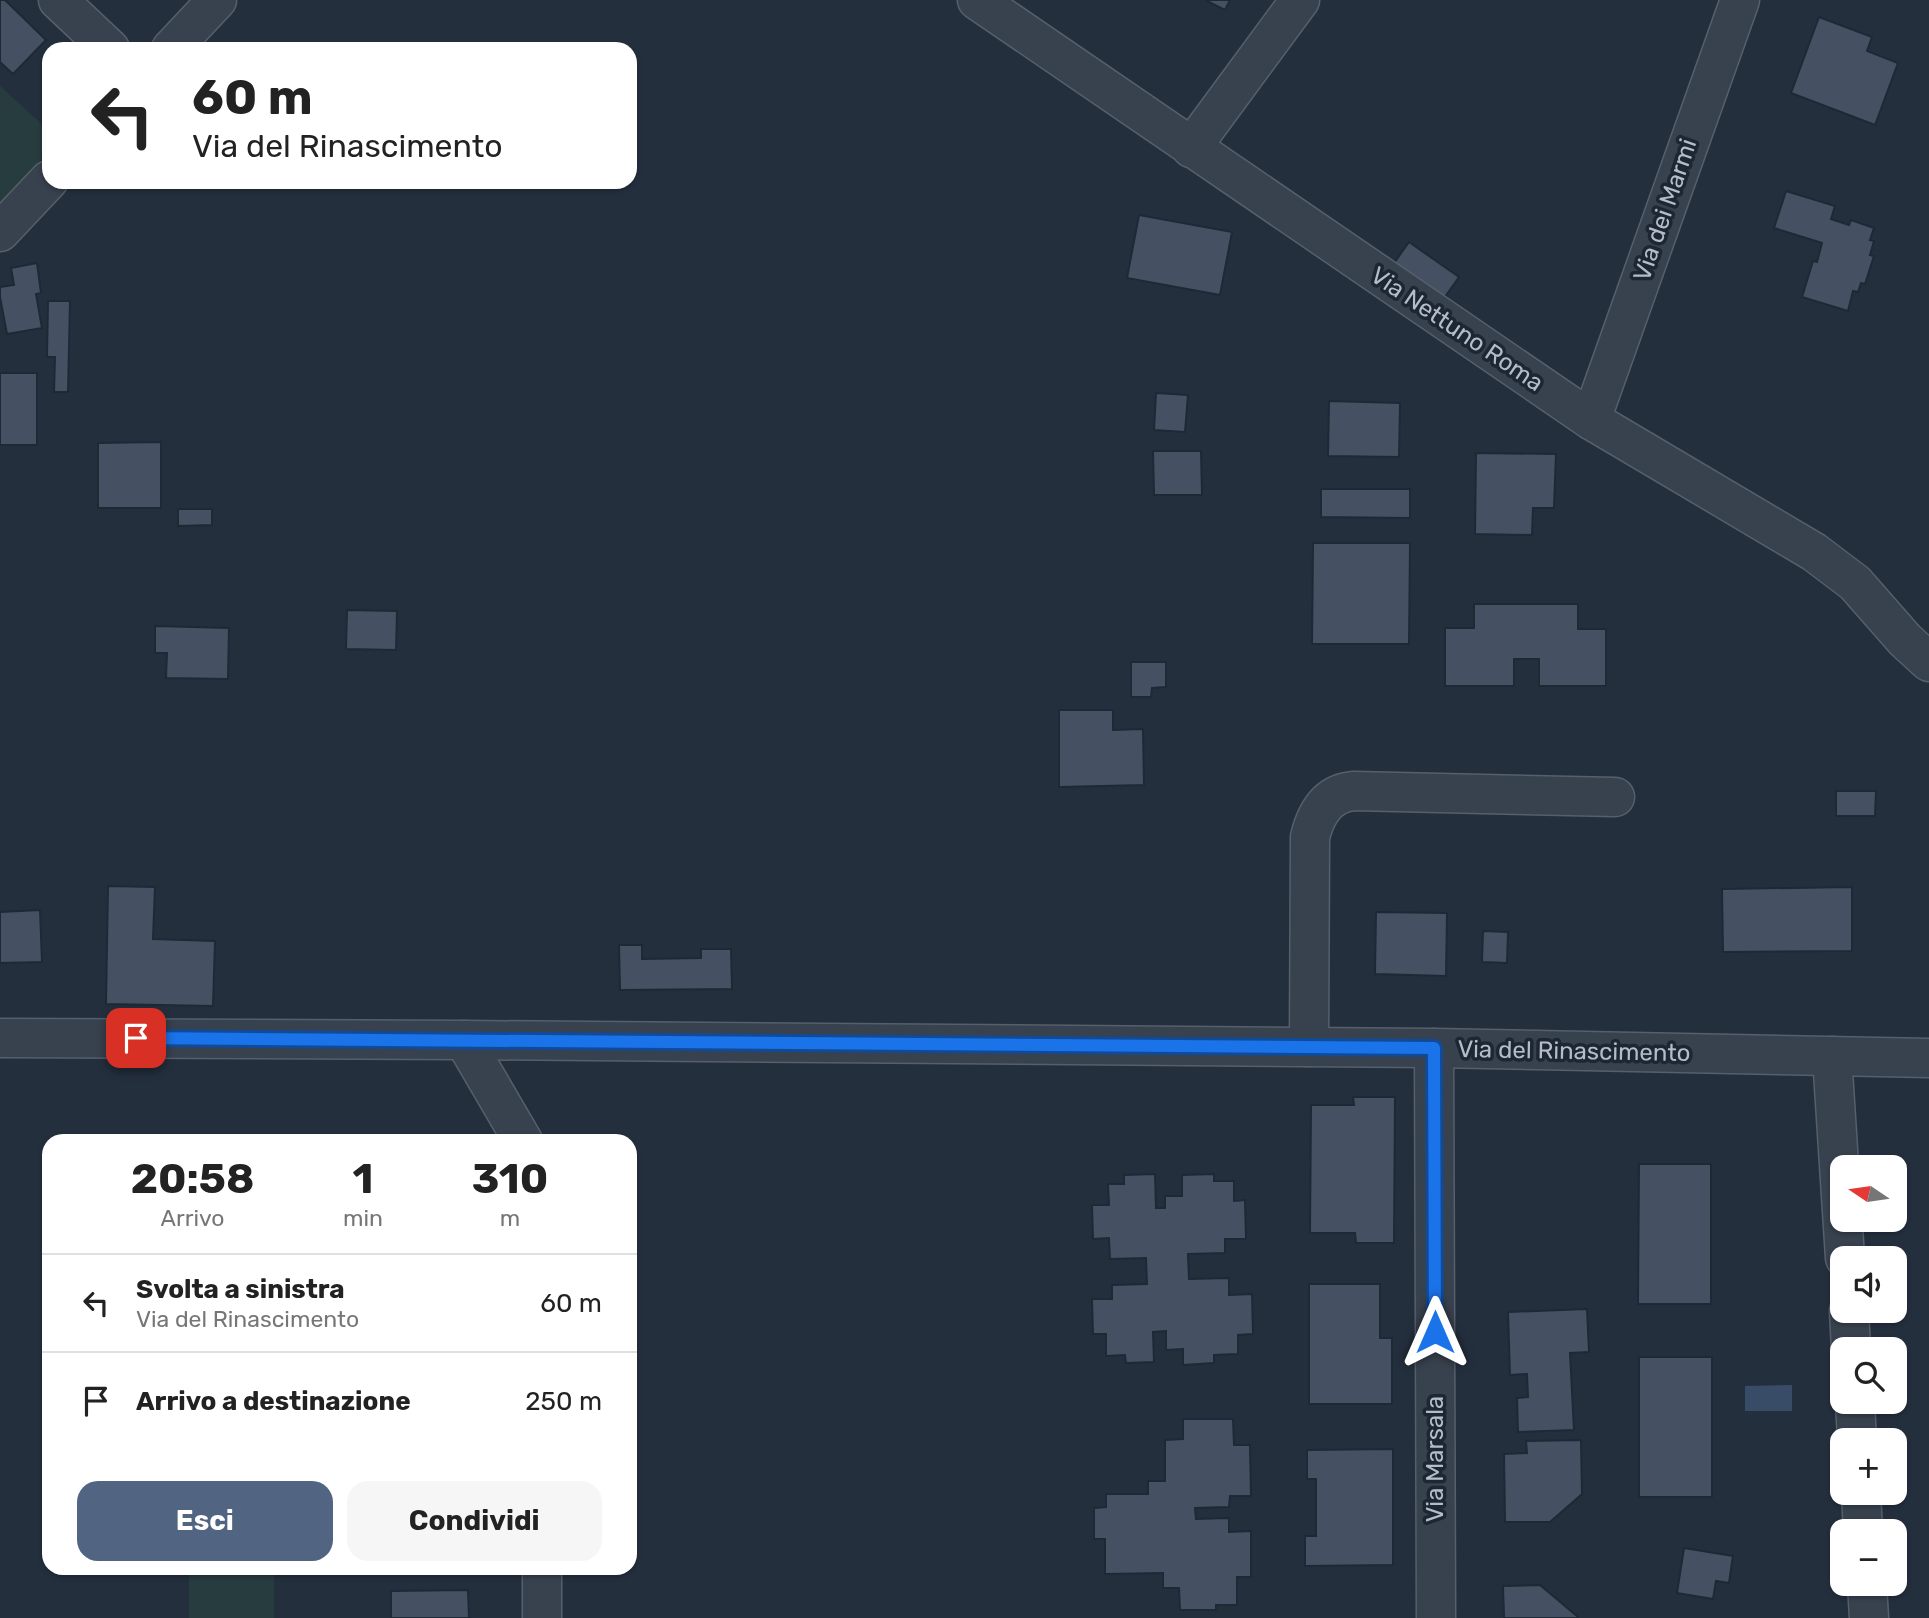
<!DOCTYPE html>
<html lang="it">
<head>
<meta charset="utf-8">
<style>
  body { margin:0; font-family:Rubik,sans-serif; background:#f6f6f6; color:#222; height:100vh; display:flex; flex-direction:column; font-size:26px; white-space:nowrap }
  * { box-sizing:border-box; margin:0 }
  p { font-size:23px; color:#767676 }
  .icon { flex:none; width:38px; height:38px; fill:none; stroke:currentColor; stroke-width:2; stroke-linecap:round; stroke-linejoin:round }
  .map { position:relative; flex:1; overflow:hidden }
  .side { position:absolute; left:42px; top:1134px; width:595px; height:441px; display:flex; flex-direction:column; background:#fff; border-radius:21px; box-shadow:0 2px 5px #0004 }
  .side>* { flex:none }
  .top-card { position:absolute; left:42px; top:42px; width:595px; height:147px; border-radius:21px; box-shadow:0 2px 5px #0004; background:#fff; color:#222; overflow:hidden }
  .needle { width:46px; rotate:283deg }
  .buttons { position:absolute; left:1830px; top:1155px; display:grid; gap:14px }
  .buttons a { display:grid; place-items:center; width:77px; height:77px; border-radius:14px; background:#fff; box-shadow:0 2px 5px #0004; font-size:35px }
  .pin { position:absolute; display:grid; place-items:center; width:60px; height:60px; color:#fff; margin:-30px; border-radius:14px; box-shadow:0 4px 10px #0006 }
  .me { position:absolute; width:77px; margin:-38px; rotate:0deg; stroke-linejoin:round; filter:drop-shadow(0 0 5px #0008) }
  .turn { display:flex; align-items:center; gap:24px; height:147px; padding:0 35px; font-size:32px }
  .turn .icon { width:91px; height:91px; stroke-width:2.5 }
  .turn b { display:block; font-size:49px; line-height:60px }
  .eta { display:flex; justify-content:space-evenly; align-items:center; height:119px; text-align:center }
  .eta b { font-size:42px; font-weight:700; line-height:49px }
  .primary-button { display:flex; gap:14px; margin-top:auto; padding:14px 35px }
  .primary-button a { flex:1; height:80px; border-radius:21px; background:#516482; color:#fff; font-size:28px; font-weight:700; line-height:80px; text-align:center }
  .primary-button a+a { background:#f6f6f6; color:#222 }
  ul { padding:0; list-style:none }
  li { display:flex; align-items:center; gap:21px; height:98px; padding:0 35px; border-top:2px solid #e0e0e0 }
  li div { flex:1 }
  li b { display:block; font-size:26px }
  li em { font-style:normal }
  .map>svg:first-child { display:block }
  .green { fill:#263c3f }
  .water { fill:#394c67 }
  .building { fill:#455162; stroke:#1f2835; stroke-width:2 }
  .lines { fill:none; stroke-linecap:round; stroke-linejoin:round }
  .minor-casing { stroke:#565f6c; stroke-width:41 }
  .minor { stroke:#38414e; stroke-width:38 }
  .route-casing { stroke:#114b97; stroke-width:18 }
  .route { stroke:#1a73e8; stroke-width:12 }
  .labels { text-anchor:middle; stroke-width:7; stroke-linejoin:round; paint-order:stroke }
  .street-label { font-size:24px; fill:#b4bcc9; stroke:#1d2633 }
</style>
</head>
<body>
<div class="map">
<svg width="1929" height="1618" viewBox="0 0 1929 1618">
  <rect width="100%" height="100%" fill="#242f3e"/>
  <!-- green -->
  <g class="green">
    <polygon points="0,86 49,131 49,151 0,204"/>
    <rect x="189" y="1568" width="85" height="50"/>
  </g>
  <!-- water -->
  <polygon class="water" points="1792,1385 1792,1411 1745,1411 1745,1386"/>
  <!-- building -->
  <g class="building">
    <polygon points="0,0 5,0 46,40 13,74 0,62"/>
    <polygon points="1205,0 1230,0 1225,10"/>
    <polygon points="1819,17 1872,37 1867,51 1898,63 1875,125 1791,93"/>
    <polygon points="1786,191 1835,206 1831,219 1849,225 1851,220 1874,228 1870,240 1874,241 1870,255 1874,256 1865,284 1861,283 1858,292 1853,291 1848,311 1802,297 1813,261 1817,262 1822,243 1774,228"/>
    <polygon points="1139,215 1232,232 1220,295 1127,278"/>
    <polygon points="1409,242 1459,277 1442,301 1392,266"/>
    <polygon points="37,263 41,293 36,294 42,328 7,334 0,297 0,287 14,285 11,268"/>
    <polygon points="48,301 70,301 68,392 54,392 55,357 47,357"/>
    <rect x="0" y="373" width="37" height="72"/>
    <polygon points="1156,393 1188,395 1185,432 1154,430"/>
    <polygon points="1329,401 1400,403 1399,457 1328,456"/>
    <polygon points="161,442 161,508 98,508 98,443"/>
    <polygon points="1153,451 1201,451 1202,495 1154,495"/>
    <polygon points="1476,453 1556,454 1554,508 1533,508 1532,535 1475,534"/>
    <polygon points="1321,489 1410,489 1410,518 1321,517"/>
    <polygon points="178,509 212,509 212,525 178,526"/>
    <polygon points="1313,543 1410,543 1409,644 1312,644"/>
    <polygon points="1474,604 1578,604 1578,629 1606,629 1606,686 1539,686 1539,659 1514,659 1514,686 1445,686 1445,628 1474,628"/>
    <polygon points="347,610 397,611 396,650 346,649"/>
    <polygon points="155,626 229,628 228,679 166,678 167,653 155,653"/>
    <polygon points="1131,662 1166,662 1166,687 1152,688 1151,697 1131,697"/>
    <polygon points="1059,710 1113,710 1113,730 1143,729 1144,785 1059,787"/>
    <polygon points="1836,791 1876,791 1875,816 1836,816"/>
    <polygon points="108,886 155,887 153,939 215,941 213,1006 106,1004"/>
    <polygon points="1852,887 1852,951 1723,952 1722,889"/>
    <polygon points="40,910 42,962 0,963 0,912"/>
    <polygon points="1376,912 1447,913 1446,976 1375,974"/>
    <polygon points="1483,931 1508,932 1507,963 1482,962"/>
    <polygon points="619,945 642,945 642,959 701,958 701,949 731,949 732,989 620,990"/>
    <polygon points="1353,1097 1395,1097 1394,1243 1356,1243 1355,1233 1310,1233 1311,1105 1354,1105"/>
    <polygon points="1639,1164 1711,1164 1711,1304 1638,1304"/>
    <polygon points="1155,1174 1156,1208 1165,1208 1165,1196 1182,1196 1182,1175 1214,1174 1214,1181 1234,1181 1234,1201 1245,1200 1246,1239 1225,1239 1225,1253 1188,1254 1189,1279 1229,1278 1229,1295 1252,1294 1253,1334 1238,1335 1238,1354 1214,1355 1214,1363 1183,1365 1183,1349 1166,1350 1166,1331 1153,1332 1154,1362 1126,1363 1125,1355 1106,1356 1106,1334 1093,1334 1092,1299 1112,1299 1112,1285 1147,1284 1146,1258 1110,1259 1109,1238 1093,1239 1092,1205 1109,1205 1108,1184 1124,1184 1124,1175"/>
    <polygon points="1309,1284 1380,1284 1380,1338 1392,1338 1392,1404 1309,1404"/>
    <polygon points="1587,1309 1589,1352 1570,1353 1574,1430 1518,1432 1517,1398 1528,1397 1527,1374 1510,1375 1508,1312"/>
    <rect x="1639" y="1357" width="73" height="140"/>
    <polygon points="1183,1419 1233,1419 1234,1445 1250,1445 1251,1496 1230,1496 1229,1507 1195,1508 1196,1519 1229,1518 1229,1532 1251,1531 1251,1577 1237,1577 1237,1605 1216,1605 1216,1610 1180,1610 1179,1588 1163,1588 1163,1573 1105,1574 1105,1539 1094,1539 1094,1508 1106,1507 1106,1494 1148,1494 1148,1481 1165,1481 1165,1440 1183,1439"/>
    <polygon points="1581,1440 1582,1494 1550,1522 1505,1522 1504,1454 1527,1453 1526,1441"/>
    <polygon points="1393,1449 1393,1565 1305,1566 1305,1536 1316,1536 1316,1479 1307,1479 1307,1450"/>
    <polygon points="1684,1548 1733,1556 1729,1583 1716,1581 1713,1599 1677,1593"/>
    <polygon points="1540,1585 1578,1617 1578,1618 1504,1618 1503,1586"/>
    <polygon points="468,1590 469,1618 391,1618 391,1591"/>
  </g>
  <g class="lines">
    <!-- minor casing -->
    <g class="minor-casing">
      <g id="minor">
        <polyline points="58,0 110,49"/>
        <polyline points="977,0 1591,420 1814,552 1855,583 1905,640 1929,662"/>
        <polyline points="171,49 217,0"/>
        <polyline points="1191,148 1300,0"/>
        <polyline points="0,232 49,180"/>
        <polyline points="1591,420 1740,0"/>
        <polyline points="0,1038 464,1040 1434,1048 1929,1058"/>
        <polyline points="464,1040 523,1141"/>
        <path d="M 1309,1047 L 1310,837 C 1316,813 1328,793 1354,791 L 1615,797"/>
        <polyline points="1434,1048 1436,1618"/>
        <polyline points="1832,1056 1845,1258"/>
        <polyline points="1849,1311 1851,1349"/>
        <polyline points="1855,1402 1857,1440"/>
        <polyline points="1861,1493 1863,1531"/>
        <polyline points="1867,1584 1869,1618"/>
        <polyline points="542,1618 542,1568"/>
      </g>
    </g>
    <!-- minor -->
    <use href="#minor" class="minor"/>
  </g>
  <g class="lines">
    <!-- route casing -->
    <g class="route-casing">
      <polyline id="route" points="136,1038 1434,1048 1435,1332"/>
    </g>
    <!-- route -->
    <use href="#route" class="route"/>
  </g>
  <g class="labels">
    <!-- street labels -->
    <g class="street-label">
      <text transform="translate(1665 210) rotate(-71)" y="8">Via dei Marmi</text>
      <text transform="translate(1457 329) rotate(34)" y="8">Via Nettuno Roma</text>
      <text transform="translate(1574 1051) rotate(1)" y="8">Via del Rinascimento</text>
      <text transform="translate(1435 1459) rotate(-90)" y="8">Via Marsala</text>
    </g>
  </g>
</svg>
<div class="buttons">
<a><svg class="needle" viewBox="-14 -14 28 28"><path d="M0-13l5 13h-10z" fill="#e53935"/><path d="M0 13l5-13h-10z" fill="#767676"/></svg></a>
<a><svg class="icon" aria-label="sound" viewBox="0 0 24 24"><path d="M4 9h4l5-4v14l-5-4H4zM17 9q2 3 0 6"/></svg></a>
<a><svg class="icon" aria-label="search" viewBox="0 0 24 24"><circle cx="10" cy="10" r="6"/><path d="M15 15l6 6"/></svg></a>
<a>+</a>
<a>−</a>
</div>
<div class="pin" style="left:136px;top:1038px;background:#d93025"><svg class="icon" aria-label="arrive" viewBox="0 0 24 24"><path d="M6 21V4h12l-3 4 3 4H6"/></svg></div>
<svg class="me" style="left:1435px;top:1332px" viewBox="-20 -20 40 40"><path d="M0-17L14 15 0 8-14 15z" fill="#1a73e8" stroke="#fff" stroke-width="4"/></svg>
<div class="top-card">
<div class="turn"><svg class="icon" aria-label="left" viewBox="0 0 24 24"><path d="M17 20v-9H6M10 6l-5 5 5 5"/></svg><div><b>60 m</b>Via del Rinascimento</div></div>
</div>
<section class="side">
<div class="eta">
<div><b>20:58</b><p>Arrivo</p></div>
<div><b>1</b><p>min</p></div>
<div><b>310</b><p>m</p></div>
</div>
<ul>
<li><svg class="icon" aria-label="left" viewBox="0 0 24 24"><path d="M17 20v-9H6M10 6l-5 5 5 5"/></svg><div><b>Svolta a sinistra</b><p>Via del Rinascimento</p></div><em>60 m</em></li>
<li><svg class="icon" aria-label="arrive" viewBox="0 0 24 24"><path d="M6 21V4h12l-3 4 3 4H6"/></svg><div><b>Arrivo a destinazione</b></div><em>250 m</em></li>
</ul>
<div class="primary-button"><a>Esci</a><a>Condividi</a></div>
</section>
</div>
</body>
</html>
